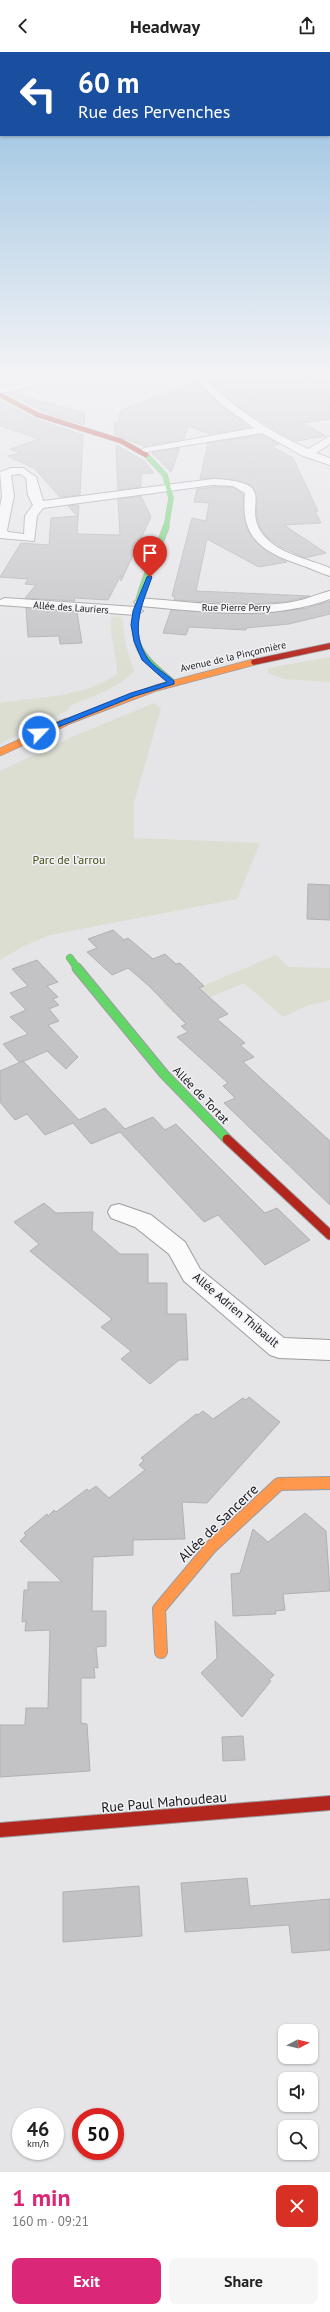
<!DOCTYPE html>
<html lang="en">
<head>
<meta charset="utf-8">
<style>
  body { margin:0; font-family:"PT Sans",sans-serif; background:#f6f6f6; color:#222; height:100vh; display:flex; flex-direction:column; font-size:15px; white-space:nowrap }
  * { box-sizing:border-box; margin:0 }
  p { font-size:13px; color:#767676 }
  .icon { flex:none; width:22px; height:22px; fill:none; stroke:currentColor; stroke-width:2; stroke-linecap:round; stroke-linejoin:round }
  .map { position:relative; height:2120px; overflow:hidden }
  .sheet { display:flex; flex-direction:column; background:#fff; flex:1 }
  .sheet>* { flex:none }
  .banner { position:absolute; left:0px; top:0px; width:330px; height:84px; box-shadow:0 1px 3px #0004; background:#1a4fa0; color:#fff; overflow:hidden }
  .needle { width:26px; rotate:83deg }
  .buttons { position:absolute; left:278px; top:1972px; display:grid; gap:8px }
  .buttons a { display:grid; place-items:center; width:40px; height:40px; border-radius:8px; background:#fff; box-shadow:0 1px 3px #0004; font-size:20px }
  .speed { position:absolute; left:12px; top:2056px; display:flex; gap:8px; font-size:20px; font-weight:700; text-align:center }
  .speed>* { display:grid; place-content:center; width:52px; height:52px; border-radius:50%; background:#fff; box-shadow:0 1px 3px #0004; line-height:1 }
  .speed small { font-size:10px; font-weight:400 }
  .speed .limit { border:6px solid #d22; background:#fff; color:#111 }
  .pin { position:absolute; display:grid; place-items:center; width:34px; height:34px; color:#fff; margin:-41px -17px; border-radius:50% 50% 50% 0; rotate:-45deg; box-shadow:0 0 4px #0007 }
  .pin .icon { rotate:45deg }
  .me { position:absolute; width:44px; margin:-22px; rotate:66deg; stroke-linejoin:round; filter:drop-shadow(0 0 3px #0008) }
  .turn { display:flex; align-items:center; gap:14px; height:84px; padding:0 12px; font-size:18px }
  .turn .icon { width:52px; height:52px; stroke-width:2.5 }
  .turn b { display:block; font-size:28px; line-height:34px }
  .round { display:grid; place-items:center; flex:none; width:42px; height:42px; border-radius:8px; background:#f6f6f6 }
  .head { display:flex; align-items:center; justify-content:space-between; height:68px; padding:0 12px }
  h1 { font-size:24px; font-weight:800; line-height:30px; color:#db2777 }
  .button { display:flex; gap:8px; margin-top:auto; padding:8px 12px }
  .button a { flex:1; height:46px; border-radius:8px; background:#db2777; color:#fff; font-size:16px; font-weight:800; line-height:46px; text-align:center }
  .button a+a { background:#f6f6f6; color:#222 }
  header { display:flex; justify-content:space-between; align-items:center; height:52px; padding:0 12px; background:#fff; font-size:18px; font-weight:800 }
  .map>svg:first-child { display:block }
  .green { fill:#dbded1 }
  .building { fill:#c3c2c4; stroke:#b1b0b2 }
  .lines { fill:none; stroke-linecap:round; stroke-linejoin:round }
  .street-casing { stroke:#9c9c9f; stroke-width:2 }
  .fast-far3-casing { stroke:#9c9c9f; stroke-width:5.5 }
  .fast-far2-casing { stroke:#9c9c9f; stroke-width:7 }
  .fast-far1-casing { stroke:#9c9c9f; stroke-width:8 }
  .fast-casing { stroke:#9c9c9f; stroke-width:11 }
  .slow-far2-casing { stroke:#9c9c9f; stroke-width:7 }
  .slow-far1-casing { stroke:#9c9c9f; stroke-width:8 }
  .slow-casing { stroke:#9c9c9f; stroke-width:14 }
  .jam-far3-casing { stroke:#9c9c9f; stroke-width:5.5 }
  .jam-far2-casing { stroke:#9c9c9f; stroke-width:7 }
  .jam-far1-casing { stroke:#9c9c9f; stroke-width:11 }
  .jam-casing { stroke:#9c9c9f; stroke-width:16 }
  .street { fill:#fbfbfc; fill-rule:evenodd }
  .fast-far3 { stroke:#63d668; stroke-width:4.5 }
  .fast-far2 { stroke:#63d668; stroke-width:5.5 }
  .fast-far1 { stroke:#63d668; stroke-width:7 }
  .fast { stroke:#63d668; stroke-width:9 }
  .slow-far2 { stroke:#ff974d; stroke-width:5.5 }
  .slow-far1 { stroke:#ff974d; stroke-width:7 }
  .slow { stroke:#ff974d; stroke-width:12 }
  .jam-far3 { stroke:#b3261e; stroke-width:4.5 }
  .jam-far2 { stroke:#b3261e; stroke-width:5.5 }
  .jam-far1 { stroke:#b3261e; stroke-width:9 }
  .jam { stroke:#b3261e; stroke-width:14 }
  .route { fill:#1a73e8; stroke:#114b97 }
  .labels { text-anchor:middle; stroke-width:3; stroke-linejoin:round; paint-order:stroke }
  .far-street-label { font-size:10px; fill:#18181a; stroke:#f2f1f6 }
  .park-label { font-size:12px; fill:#454f13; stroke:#f2f1f6 }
  .street-label { font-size:12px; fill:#18181a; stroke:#f2f1f6 }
  .near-street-label { font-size:14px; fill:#18181a; stroke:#f2f1f6 }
</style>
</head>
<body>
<header><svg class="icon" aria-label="back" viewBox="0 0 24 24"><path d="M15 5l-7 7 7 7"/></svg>Headway<svg class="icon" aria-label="share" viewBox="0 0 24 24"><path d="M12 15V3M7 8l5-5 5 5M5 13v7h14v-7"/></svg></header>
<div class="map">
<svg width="330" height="2120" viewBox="0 0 330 2120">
  <rect width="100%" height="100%" fill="#e5e5e8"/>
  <!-- green -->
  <g class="green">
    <path d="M 116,564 L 122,565 L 126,594 L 134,619 C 118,637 92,644 70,654 L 67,659 L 0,692 L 0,651 C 38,645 85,645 117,622 C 118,603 108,585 111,565 Z"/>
    <polygon points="330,605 330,630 284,627 268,621 268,616"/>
    <polygon points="154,651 161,656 134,751 134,786 260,791 237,847 50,883 24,894 0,908 0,719 74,684"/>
    <polygon points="276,903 289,915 330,916 330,948 306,954 283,965 244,931 173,961 163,951"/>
  </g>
  <!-- building -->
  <g class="building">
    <polygon points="213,322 293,322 323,328 320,330 330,332 330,367 303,371 326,384 296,389 279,380 238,354 205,325"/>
    <polygon points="195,329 220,353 250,375 210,382 188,374 184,387 144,394 115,383 114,370 118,370 121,358"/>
    <polygon points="7,341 11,341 85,361 84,373 51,363"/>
    <polygon points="0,349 38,368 83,383 80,443 60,445 34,416 7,404 21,401 10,397 39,387 0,374"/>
    <polygon points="262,383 279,392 271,394 293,406 318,459 315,459 321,471 284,473 326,501 305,506 281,495 267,485 259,474 257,464 255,438 248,432 235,428 213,426 200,427 208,391"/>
    <polygon points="116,393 144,409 154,421 141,422 141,435 118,438"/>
    <polygon points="180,396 171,420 152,401"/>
    <polygon points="213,435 233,435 243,442 245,470 249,481 264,497 287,510 259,515 207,487 196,539 310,544 286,550 250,552 174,548 175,545 172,544 192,466 206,469 209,451 194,450 197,437"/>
    <polygon points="141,444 151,465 121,529 121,523 108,548 74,546 75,549 25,546 36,533 25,532 28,527 0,525 21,491 49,493 51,466 77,464 68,454 79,453 77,482 120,483 118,447"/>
    <polygon points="330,549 330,562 289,572 246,576 246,578 189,575 186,583 163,581 171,558 260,562 307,556"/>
    <polygon points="26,556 77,560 82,591 60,592 59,584 28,585"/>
    <polygon points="308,832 330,833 330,868 307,867"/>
    <polygon points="113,878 124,888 128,886 153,907 165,902 176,912 180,911 204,934 199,936 228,962 217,967 245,991 240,993 254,1005 243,1010 330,1089 330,1153 224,1051 235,1046 223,1034 228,1031 177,985 188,980 181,974 186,972 148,933 128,916 112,923 87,900 97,896 88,887"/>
    <polygon points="37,908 58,930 47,934 58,945 53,947 59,953 49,957 59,969 48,973 78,1005 66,1017 47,999 20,1011 3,992 28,982 10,965 26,958 10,941 28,934 12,917"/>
    <polygon points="23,1009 79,1068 105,1056 125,1077 153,1065 165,1078 176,1072 265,1161 277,1156 310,1188 265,1213 218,1163 204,1170 120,1080 91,1092 73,1071 45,1083 27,1062 15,1068 0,1050 0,1019"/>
    <polygon points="44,1151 56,1161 93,1160 92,1178 120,1202 148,1202 148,1231 167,1231 167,1262 186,1262 188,1308 179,1308 150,1332 121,1307 131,1299 101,1275 112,1267 30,1199 39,1192 14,1170"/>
    <polygon points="249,1345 280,1370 207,1451 182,1450 185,1487 133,1488 133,1503 93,1505 92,1559 106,1559 106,1594 96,1595 98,1616 94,1615 95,1626 81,1626 81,1671 87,1672 90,1719 0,1725 0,1673 25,1673 26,1656 48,1656 50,1578 25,1579 26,1569 22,1570 24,1538 28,1538 28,1530 62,1530 20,1489 26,1483 24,1481 47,1462 48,1464 54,1458 56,1460 87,1437 89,1439 96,1434 109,1446 145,1418 139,1413 144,1408 141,1406 196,1362 198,1363 203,1359 213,1367 243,1346 246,1348"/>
    <polygon points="305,1461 326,1479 330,1539 283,1542 285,1558 275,1559 276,1562 233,1564 231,1522 240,1521 253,1477 268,1490"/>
    <polygon points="215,1569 274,1623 269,1628 271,1629 242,1665 201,1621 217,1606"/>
    <polygon points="243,1684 245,1708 223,1709 222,1685"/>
    <polygon points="247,1826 250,1854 330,1847 330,1898 292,1901 289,1873 185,1880 181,1831"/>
    <polygon points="139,1834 142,1884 63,1890 63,1840"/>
  </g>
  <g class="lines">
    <!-- street casing -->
    <g class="street-casing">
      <g id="street">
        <path d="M 37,322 L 47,322 C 42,336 12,339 0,341 L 0,335 L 19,333 Z"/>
        <path d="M 190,322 L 200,322 C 231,354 267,378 308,397 L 330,384 L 330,392 L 316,401 L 330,406 L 330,413 L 303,404 L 262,381 L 140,401 L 139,399 L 144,396 L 254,376 L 221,352 Z"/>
        <path d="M 23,416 L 36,425 L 43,449 L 213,427 C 286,430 236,455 266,486 C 282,503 309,507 330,516 L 330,524 C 320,521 310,516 301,513 C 262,500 240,486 245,441 L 233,434 L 213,433 L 43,456 L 37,464 L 34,489 L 0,486 L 0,455 L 2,444 L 0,420 L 11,416 ZM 20,422 L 26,426 L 28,443 L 33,453 L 25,464 L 24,482 L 8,480 L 7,478 L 14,444 L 11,423 Z"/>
        <path d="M 330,539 L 330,547 C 269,570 203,559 140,554 L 134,550 L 140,546 C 188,550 238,557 286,551 C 302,549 315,543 330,539 Z"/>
        <polygon points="5,546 136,555 143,559 136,563 0,553 0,548"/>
        <polygon points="119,1152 151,1163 185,1190 200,1217 284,1286 330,1288 330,1308 279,1306 270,1303 184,1229 169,1202 135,1175 111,1166 108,1160 111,1154"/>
      </g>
    </g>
    <!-- fast-far3 casing -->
    <g class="fast-far3-casing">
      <polyline id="fast-far3" points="146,403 165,423 171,446 166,476"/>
    </g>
    <!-- fast-far2 casing -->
    <g class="fast-far2-casing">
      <path id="fast-far2" d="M 166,475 C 155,508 123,563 140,597 C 147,610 160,620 172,630"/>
    </g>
    <!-- fast-far1 casing -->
    <g class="fast-far1-casing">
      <polyline id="fast-far1" points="70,906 78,917"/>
    </g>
    <!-- fast casing -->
    <g class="fast-casing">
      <polyline id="fast" points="77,916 164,1022 227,1087"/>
    </g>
    <!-- slow-far2 casing -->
    <g class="slow-far2-casing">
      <polyline id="slow-far2" points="64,671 156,636 254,610"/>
    </g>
    <!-- slow-far1 casing -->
    <g class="slow-far1-casing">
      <polyline id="slow-far1" points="0,700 66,670"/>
    </g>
    <!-- slow casing -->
    <g class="slow-casing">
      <polyline id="slow" points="161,1600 159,1557 211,1495 279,1432 330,1431"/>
    </g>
    <!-- jam-far3 casing -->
    <g class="jam-far3-casing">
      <polyline id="jam-far3" points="0,343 38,363 121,389 146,403"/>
    </g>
    <!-- jam-far2 casing -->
    <g class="jam-far2-casing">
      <polyline id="jam-far2" points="254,610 330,594"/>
    </g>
    <!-- jam-far1 casing -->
    <g class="jam-far1-casing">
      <polyline id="jam-far1" points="227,1087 330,1183"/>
    </g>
    <!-- jam casing -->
    <g class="jam-casing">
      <polyline id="jam" points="0,1778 330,1751"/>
    </g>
    <!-- street -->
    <use href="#street" class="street"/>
    <!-- fast-far3 -->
    <use href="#fast-far3" class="fast-far3"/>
    <!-- fast-far2 -->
    <use href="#fast-far2" class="fast-far2"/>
    <!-- fast-far1 -->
    <use href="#fast-far1" class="fast-far1"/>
    <!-- fast -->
    <use href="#fast" class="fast"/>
    <!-- slow-far2 -->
    <use href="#slow-far2" class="slow-far2"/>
    <!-- slow-far1 -->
    <use href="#slow-far1" class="slow-far1"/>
    <!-- slow -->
    <use href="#slow" class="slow"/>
    <!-- jam-far3 -->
    <use href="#jam-far3" class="jam-far3"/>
    <!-- jam-far2 -->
    <use href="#jam-far2" class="jam-far2"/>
    <!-- jam-far1 -->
    <use href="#jam-far1" class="jam-far1"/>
    <!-- jam -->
    <use href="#jam" class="jam"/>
  </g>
  <!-- sky -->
  <linearGradient id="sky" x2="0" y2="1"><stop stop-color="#8ebcdf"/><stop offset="0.52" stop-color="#f3f3f5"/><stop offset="1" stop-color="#f3f3f5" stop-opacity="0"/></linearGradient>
  <rect width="330" height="619" fill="url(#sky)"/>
  <!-- route -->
  <path class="route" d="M 150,523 L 152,525 C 142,553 129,579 148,607 C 154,615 166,622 174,629 L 174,632 L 135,644 L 41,682 L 36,682 L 36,679 L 131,641 L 167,630 L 142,608 L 134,589 L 131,573 L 133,559 L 147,525 Z"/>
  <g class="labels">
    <!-- far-street labels -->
    <g class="far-street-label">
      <text transform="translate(71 555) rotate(4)" y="4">Allée des Lauriers</text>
      <text x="236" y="559">Rue Pierre Perry</text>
      <text transform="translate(233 604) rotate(-13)" y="4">Avenue de la Pinçonnière</text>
    </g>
    <!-- park labels -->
    <g class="park-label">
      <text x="69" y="812">Parc de l'arrou</text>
    </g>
    <!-- street labels -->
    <g class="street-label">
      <text transform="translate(201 1043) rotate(46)" y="4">Allée de Tortat</text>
      <text transform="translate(236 1258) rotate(40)" y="4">Allée Adrien Thibault</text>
    </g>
    <!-- near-street labels -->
    <g class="near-street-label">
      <text transform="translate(218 1471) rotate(-44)" y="5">Allée de Sancerre</text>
      <text transform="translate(164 1750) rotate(-5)" y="5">Rue Paul Mahoudeau</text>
    </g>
  </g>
</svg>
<div class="buttons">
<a><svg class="needle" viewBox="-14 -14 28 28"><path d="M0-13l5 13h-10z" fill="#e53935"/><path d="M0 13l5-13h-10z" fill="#767676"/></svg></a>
<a><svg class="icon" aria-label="sound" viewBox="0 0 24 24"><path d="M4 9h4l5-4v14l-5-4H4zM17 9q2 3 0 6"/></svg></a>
<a><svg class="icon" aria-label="search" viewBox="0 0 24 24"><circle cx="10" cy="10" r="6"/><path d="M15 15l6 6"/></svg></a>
</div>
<div class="speed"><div>46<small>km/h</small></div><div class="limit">50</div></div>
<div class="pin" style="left:150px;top:525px;background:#d93025"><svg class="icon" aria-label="arrive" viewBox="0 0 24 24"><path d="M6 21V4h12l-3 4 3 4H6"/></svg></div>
<svg class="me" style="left:39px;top:681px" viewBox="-20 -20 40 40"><circle r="17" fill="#1a73e8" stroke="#fff" stroke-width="3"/><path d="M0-11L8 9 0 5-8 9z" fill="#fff"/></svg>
<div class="banner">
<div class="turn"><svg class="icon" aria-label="left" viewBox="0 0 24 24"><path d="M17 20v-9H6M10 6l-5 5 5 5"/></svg><div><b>60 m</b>Rue des Pervenches</div></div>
</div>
</div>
<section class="sheet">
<div class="head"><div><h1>1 min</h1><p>160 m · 09:21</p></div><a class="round" style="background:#d93025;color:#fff"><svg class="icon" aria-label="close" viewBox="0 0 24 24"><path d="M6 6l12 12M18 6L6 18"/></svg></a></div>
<div class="button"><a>Exit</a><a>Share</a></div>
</section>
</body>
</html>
